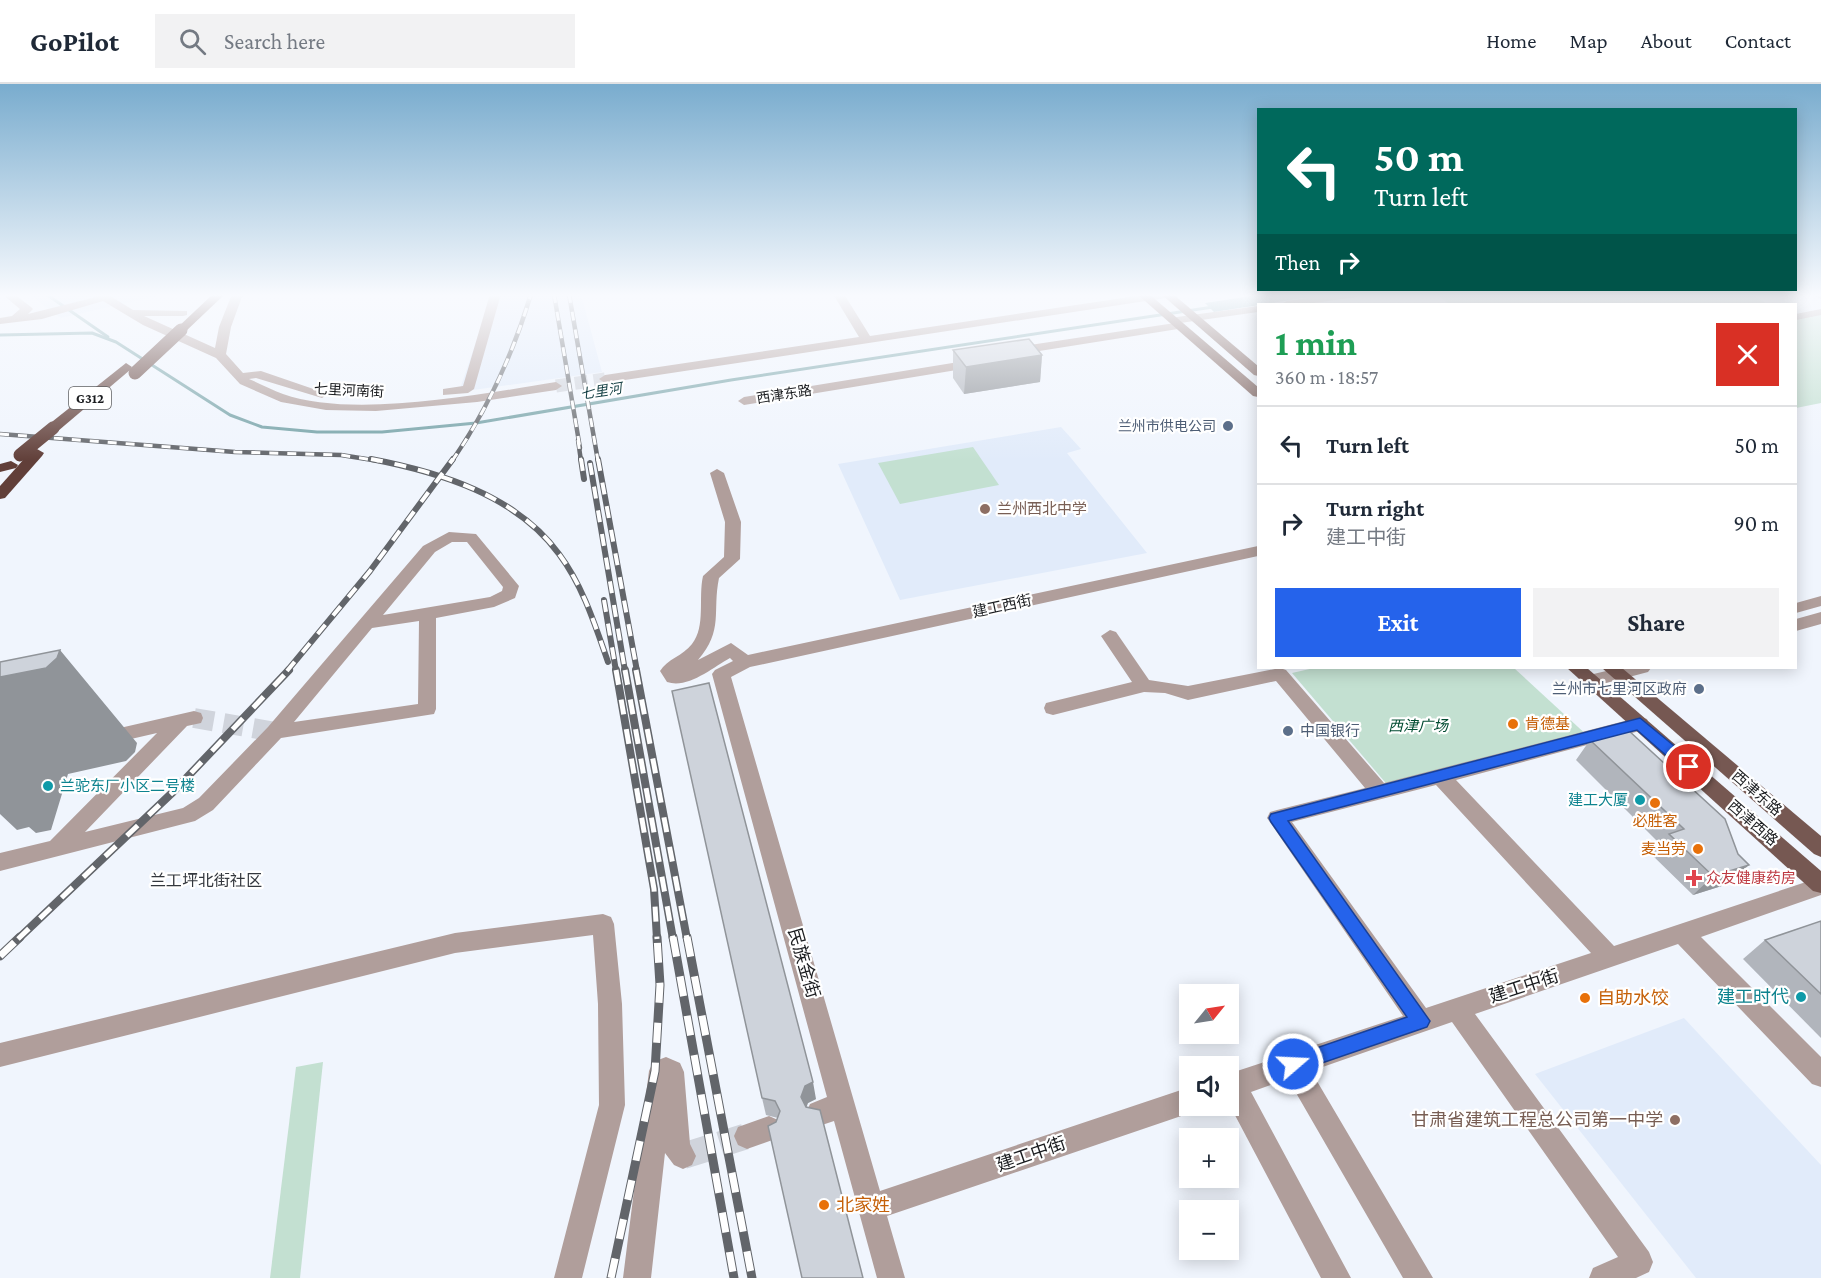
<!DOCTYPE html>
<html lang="en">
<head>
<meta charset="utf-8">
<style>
  body { margin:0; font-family:"Crimson Pro","Noto Sans SC",serif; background:#f2f2f3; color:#1f2937; height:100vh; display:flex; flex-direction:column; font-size:22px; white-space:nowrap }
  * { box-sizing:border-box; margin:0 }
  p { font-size:20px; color:#747a83 }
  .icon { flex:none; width:33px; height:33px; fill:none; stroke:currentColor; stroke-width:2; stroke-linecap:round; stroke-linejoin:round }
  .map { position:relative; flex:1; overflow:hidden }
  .details { position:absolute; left:1257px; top:219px; width:540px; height:366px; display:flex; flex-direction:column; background:#fff; border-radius:0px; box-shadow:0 3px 15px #0003 }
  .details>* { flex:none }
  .top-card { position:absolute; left:1257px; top:24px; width:540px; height:183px; border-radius:0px; box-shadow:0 3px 15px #0003; background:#00695c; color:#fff; overflow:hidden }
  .needle { width:39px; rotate:60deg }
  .tools { position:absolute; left:1179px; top:900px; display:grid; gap:12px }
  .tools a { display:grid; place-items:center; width:60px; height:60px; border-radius:0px; background:#fff; box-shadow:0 3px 15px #0003; font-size:30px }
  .pin { position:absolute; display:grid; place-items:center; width:51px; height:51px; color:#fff; margin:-26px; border:3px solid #fff; border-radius:50%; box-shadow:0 2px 6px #0007 }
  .me { position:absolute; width:66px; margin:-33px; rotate:71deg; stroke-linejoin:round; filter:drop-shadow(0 0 4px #0008) }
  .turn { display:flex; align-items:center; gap:21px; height:126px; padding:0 18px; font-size:27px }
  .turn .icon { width:78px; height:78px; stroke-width:2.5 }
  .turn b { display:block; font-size:42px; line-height:51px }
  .then { display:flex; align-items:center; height:57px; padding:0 18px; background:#0003; gap:12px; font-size:22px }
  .round { display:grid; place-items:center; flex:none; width:63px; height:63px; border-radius:0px; background:#f2f2f3 }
  .headline { display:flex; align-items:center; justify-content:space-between; height:102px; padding:0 18px }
  h1 { font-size:36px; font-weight:700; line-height:45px; color:#1e9e55 }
  .button { display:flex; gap:12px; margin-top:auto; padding:12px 18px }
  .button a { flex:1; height:69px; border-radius:0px; background:#2563eb; color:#fff; font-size:24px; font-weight:700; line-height:69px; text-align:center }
  .button a+a { background:#f2f2f3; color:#1f2937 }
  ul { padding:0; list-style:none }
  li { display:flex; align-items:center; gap:18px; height:78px; padding:0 18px; border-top:2px solid #e0e1e3 }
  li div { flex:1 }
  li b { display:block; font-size:22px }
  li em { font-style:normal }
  header { display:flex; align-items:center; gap:36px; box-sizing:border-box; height:84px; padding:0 30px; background:#fff; border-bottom:2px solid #e0e1e3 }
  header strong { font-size:28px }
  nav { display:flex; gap:33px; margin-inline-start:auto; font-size:21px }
  .search { width:420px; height:54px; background:#f2f2f3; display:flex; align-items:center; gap:15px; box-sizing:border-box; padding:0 21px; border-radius:0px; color:#747a83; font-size:22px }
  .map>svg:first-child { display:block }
  .built { fill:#e1ebfa }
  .green { fill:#c3e0d1 }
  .water { fill:#74a1a6 }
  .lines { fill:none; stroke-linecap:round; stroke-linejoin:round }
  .stream { stroke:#74a1a6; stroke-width:3 }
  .minor-tunnel-far2 { stroke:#d0d4dc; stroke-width:13; stroke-dasharray:13 6; stroke-linecap:butt }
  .minor-tunnel-far1 { stroke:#d0d4dc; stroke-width:20; stroke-dasharray:20 10; stroke-linecap:butt }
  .minor-tunnel { stroke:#d0d4dc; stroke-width:26; stroke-dasharray:26 13; stroke-linecap:butt }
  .minor { fill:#b09e9b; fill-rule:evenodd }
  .major { fill:#765852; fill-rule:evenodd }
  .highway { fill:#613f39; fill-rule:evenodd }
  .rail-far3-casing { stroke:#62656a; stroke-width:4.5 }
  .rail-far2-casing { stroke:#62656a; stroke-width:6 }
  .rail-far1-casing { stroke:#62656a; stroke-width:8 }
  .rail-casing { stroke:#62656a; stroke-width:9 }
  .rail-far3 { stroke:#fff; stroke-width:3; stroke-dasharray:9; stroke-linecap:butt }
  .rail-far2 { stroke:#fff; stroke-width:4; stroke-dasharray:12; stroke-linecap:butt }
  .rail-far1 { stroke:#fff; stroke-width:5; stroke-dasharray:15; stroke-linecap:butt }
  .rail { stroke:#fff; stroke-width:7; stroke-dasharray:20; stroke-linecap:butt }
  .highway-bridge { stroke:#613f39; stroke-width:13 }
  .wall { fill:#b1b5bc }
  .shaded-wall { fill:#909499 }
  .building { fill:#ced3db; stroke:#909499; stroke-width:1.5 }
  .route { fill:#2563eb; stroke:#184099; stroke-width:1.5 }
  .service-dot { fill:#5c6f8a; stroke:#fff; stroke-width:2 }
  .education-dot { fill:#8d6e63; stroke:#fff; stroke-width:2 }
  .food-dot { fill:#e8710a; stroke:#fff; stroke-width:2 }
  .culture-dot { fill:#0f9aa8; stroke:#fff; stroke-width:2 }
  .health-dot { fill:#e0444e; stroke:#fff; stroke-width:2 }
  .labels { text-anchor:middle; stroke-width:4.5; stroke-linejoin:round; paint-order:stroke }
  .far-street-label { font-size:14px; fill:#1a1c1f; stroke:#fff }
  .far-water-label { font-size:14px; font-style:italic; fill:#123e42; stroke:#fff }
  .shield { fill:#fff; stroke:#5f6062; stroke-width:1.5 }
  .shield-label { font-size:14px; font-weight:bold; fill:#1a1c1f }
  .far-service-label { font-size:14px; fill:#4e5e75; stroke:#fff; text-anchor:end }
  .education-label { font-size:15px; fill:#785e54; stroke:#fff; text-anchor:start }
  .street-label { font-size:15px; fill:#1a1c1f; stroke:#fff }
  .service-label { font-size:15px; fill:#4e5e75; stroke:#fff; text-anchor:end }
  .food-label { font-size:15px; fill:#c56008; stroke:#fff; text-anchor:start }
  .park-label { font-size:15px; font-style:italic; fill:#014b31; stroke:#fff }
  .culture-label { font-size:15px; fill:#0d838f; stroke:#fff; text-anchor:start }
  .health-label { font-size:15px; fill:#be3a42; stroke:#fff; text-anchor:start }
  .neighbourhood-label { font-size:16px; fill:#33373d; stroke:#fff }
  .near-street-label { font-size:18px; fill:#1a1c1f; stroke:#fff }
  .near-culture-label { font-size:18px; fill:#0d838f; stroke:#fff; text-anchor:end }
  .near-food-label { font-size:18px; fill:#c56008; stroke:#fff; text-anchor:start }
  .near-education-label { font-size:18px; fill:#785e54; stroke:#fff; text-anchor:end }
</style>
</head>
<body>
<header>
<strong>GoPilot</strong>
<div class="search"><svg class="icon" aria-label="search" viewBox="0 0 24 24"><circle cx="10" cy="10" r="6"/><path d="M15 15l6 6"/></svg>Search here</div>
<nav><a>Home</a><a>Map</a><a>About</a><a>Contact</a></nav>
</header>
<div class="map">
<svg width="1821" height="1194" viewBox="0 0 1821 1194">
  <rect width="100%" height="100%" fill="#f0f5fd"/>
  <!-- built -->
  <g class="built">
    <polygon points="29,210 165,210 61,234"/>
    <polygon points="492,210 581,210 602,288 459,308"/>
    <polygon points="1061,343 1081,365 1067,369 1147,469 900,516 838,380"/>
    <polygon points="1684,934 1821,1081 1821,1194 1696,1194 1535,990"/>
  </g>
  <!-- green -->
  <g class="green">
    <polygon points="1751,210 1767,220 1449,220 1438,211"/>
    <polygon points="1814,227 1821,231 1821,319 1796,324 1796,231"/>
    <polygon points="973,363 999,401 900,420 878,379"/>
    <polygon points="1314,584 1514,584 1590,654 1396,711 1292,589"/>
    <polygon points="323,978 300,1194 270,1194 296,983"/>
  </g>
  <!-- water -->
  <polygon class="water" points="1265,210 1329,210 1214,228 1205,219"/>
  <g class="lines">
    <!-- stream -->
    <g class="stream">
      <polyline points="46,210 108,253"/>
      <polyline points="0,251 92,249 116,258 230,331 262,343 317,348 382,348 476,339 731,296 1213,223"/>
    </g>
    <!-- minor-tunnel-far2 -->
    <polyline class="minor-tunnel-far2" points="556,302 605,295"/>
    <!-- minor-tunnel-far1 -->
    <polyline class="minor-tunnel-far1" points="194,634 275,648"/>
    <!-- minor-tunnel -->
    <polyline class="minor-tunnel" points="683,1072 747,1052"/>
    <!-- minor -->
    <g class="minor">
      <path d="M 2,210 L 14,210 L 31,223 L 33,225 L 28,230 L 96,213 L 94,210 L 107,210 L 133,226 L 187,227 L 187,231 L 183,232 L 144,232 L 215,264 L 219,243 L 232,210 L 243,210 L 231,243 L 226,270 L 243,289 L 261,287 L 328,310 L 322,314 L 256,294 L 249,295 C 261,300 272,306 283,310 C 353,335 482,310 556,298 L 562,302 L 556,306 L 477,318 L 376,327 L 326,326 L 281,318 L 240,300 L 216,274 L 143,241 L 103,217 L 42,235 L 0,240 L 0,234 L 12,232 L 20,225 Z"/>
      <polygon points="490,210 501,210 474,305 468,309 443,311 443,305 463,302"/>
      <polygon points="833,210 844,210 870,252 1149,210 1177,210 1172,213 605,299 599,295 605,291 859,253"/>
      <polygon points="1332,210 1361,210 1356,213 1307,220 1281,220 1287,217"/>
      <polygon points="1812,210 1821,210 1821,215"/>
      <polygon points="1258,222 1258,228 1180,239 1184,242 1178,245 1033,268 1015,275 1009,271 1030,261 1175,239 1171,236 1177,233"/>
      <polygon points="1821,225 1821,231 1796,236 1796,230"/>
      <polygon points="977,275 983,279 981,282 744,321 738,317 744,313"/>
      <path d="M 717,385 L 724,389 L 741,438 L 740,475 L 719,494 C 712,528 724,546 698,576 L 731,559 L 748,571 L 1258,462 L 1258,472 L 750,583 L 731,593 L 880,1107 L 1190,1003 L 1190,1022 L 1200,1022 L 1190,1029 L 887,1132 L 905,1194 L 877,1194 L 834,1037 L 819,1042 L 810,1038 L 806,1029 L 810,1020 L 827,1013 L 712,590 L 715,586 L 733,577 L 730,574 C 712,584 688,605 667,598 L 660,587 C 667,575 683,572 692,560 C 706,542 698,514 703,492 L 724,473 L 725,438 L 710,389 Z"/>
      <path d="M 449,448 L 476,450 L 519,502 L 515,514 L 494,523 L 436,534 L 436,625 L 434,630 L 281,654 L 213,726 L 195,737 L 0,787 L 0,769 L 50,757 L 157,649 L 105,661 L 98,659 L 95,654 L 98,649 L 194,627 L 201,629 L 203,634 L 201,639 L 187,642 L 85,748 L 183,724 L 199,714 L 268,643 L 423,462 ZM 452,458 L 467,458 L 503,503 L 502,507 L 490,513 L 383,531 L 435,468 ZM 419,537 L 418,620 L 294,638 L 372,544 Z"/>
      <polygon points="1821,512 1821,522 1796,529 1796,519"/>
      <polygon points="1821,528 1821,540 1796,547 1796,535"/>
      <path d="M 1110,546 L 1116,548 L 1149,596 L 1188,602 L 1280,584 L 1286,586 L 1384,699 L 1640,633 L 1647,635 L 1649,640 L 1647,645 L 1456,696 L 1614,862 L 1821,793 L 1821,811 L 1701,853 L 1821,973 L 1821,1003 L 1812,1000 L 1678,860 L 1475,930 L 1649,1168 L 1653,1178 L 1649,1188 L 1636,1194 L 1589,1194 L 1593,1184 L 1618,1173 L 1452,938 L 1311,987 L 1433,1194 L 1403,1194 L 1288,995 L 1251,1008 L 1351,1194 L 1321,1194 L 1228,1018 L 1228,990 L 1403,932 L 1267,734 L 1270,728 L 1277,726 L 1365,704 L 1276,597 L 1188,616 L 1165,609 L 1144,608 L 1053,631 L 1046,629 L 1044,624 L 1046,619 L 1132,598 L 1101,552 ZM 1436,701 L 1591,869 L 1426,924 L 1292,738 Z"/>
      <polygon points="1619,584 1651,584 1648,588 1591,603 1585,602 1582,597 1585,592"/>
      <polygon points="603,830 611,833 614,840 622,920 625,1021 582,1194 554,1194 599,1021 598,920 593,851 455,869 0,983 0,959 455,849"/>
      <polygon points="666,973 680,979 684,988 690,1060 696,1072 692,1081 683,1085 674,1081 665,1069 651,1194 623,1194 649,987 653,978"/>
      <polygon points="769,1032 778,1036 782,1045 778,1054 747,1065 738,1061 734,1052 738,1043"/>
    </g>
    <!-- major -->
    <g class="major">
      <polygon points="1137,210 1149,210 1258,303 1258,313 1253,312"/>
      <polygon points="1161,210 1173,210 1258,282 1258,292 1254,291"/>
      <polygon points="1567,584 1587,584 1821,787 1821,809 1813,807"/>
      <polygon points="1602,584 1622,584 1821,752 1821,773 1814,770"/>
    </g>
    <!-- highway -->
    <g class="highway">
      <polygon points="213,210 225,210 185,248 177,248 177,244"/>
      <polygon points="126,279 132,283 130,286 58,347 48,347 48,341"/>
      <polygon points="37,365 44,369 42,372 5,414 0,415 0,402 32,366"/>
      <polygon points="11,377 18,381 16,384 0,388 0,380"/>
    </g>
    <!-- rail-far3 casing -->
    <g class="rail-far3-casing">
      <g id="rail-far3">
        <polyline points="554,210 580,364"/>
        <polyline points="569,210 598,377"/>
        <polyline points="0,350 235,368 341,371 379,377"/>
        <polyline points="578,356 581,377"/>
        <path d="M 452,377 C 488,325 513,270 531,210"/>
      </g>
    </g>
    <!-- rail-far2 casing -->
    <g class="rail-far2-casing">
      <g id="rail-far2">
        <path d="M 371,375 C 439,388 516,411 559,470 C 583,502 595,541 608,578"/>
        <polyline points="581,375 584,395"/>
        <polyline points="598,375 637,587"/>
        <polyline points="590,379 625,587"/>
        <polyline points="604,516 616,587"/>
        <polyline points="287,587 370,487 453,375"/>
      </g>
    </g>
    <!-- rail-far1 casing -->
    <g class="rail-far1-casing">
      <g id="rail-far1">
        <polyline points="616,586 654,805 657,855"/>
        <polyline points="625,586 673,855"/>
        <polyline points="636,586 687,855"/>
        <polyline points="18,855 173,708 289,586"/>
      </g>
    </g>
    <!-- rail casing -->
    <g class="rail-casing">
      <g id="rail">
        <polyline points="673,853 734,1194"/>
        <polyline points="687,853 752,1194"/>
        <polyline points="0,872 20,853"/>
        <polyline points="611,1194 655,987 660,901 657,853"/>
      </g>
    </g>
    <!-- rail-far3 -->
    <use href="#rail-far3" class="rail-far3"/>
    <!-- rail-far2 -->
    <use href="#rail-far2" class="rail-far2"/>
    <!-- rail-far1 -->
    <use href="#rail-far1" class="rail-far1"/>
    <!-- rail -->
    <use href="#rail" class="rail"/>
    <!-- highway-bridge -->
    <g class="highway-bridge">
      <polyline points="135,289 181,246"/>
      <polyline points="20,371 53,344"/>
    </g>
  </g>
  <!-- wall -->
  <g class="wall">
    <polygon points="953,266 1042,271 1040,298 964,310 953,294"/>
    <polygon points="1590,656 1725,735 1728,800 1693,811 1651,770 1660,760 1576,676"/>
    <polygon points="1821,837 1821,954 1743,875 1765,856"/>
    <polygon points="762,1014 816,1015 778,1034 766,1031"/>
  </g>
  <!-- shaded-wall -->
  <g class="shaded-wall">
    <polygon points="1042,271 1040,298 964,310 966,283"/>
    <polygon points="60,566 137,659 135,668 126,677 68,690 51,746 36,749 29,743 17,746 0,730 0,593"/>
    <polygon points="1749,781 1728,800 1693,811 1713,792"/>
    <polygon points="813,998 816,1015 808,1019 804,1030 801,1013 805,1002"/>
  </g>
  <!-- building -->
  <g class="building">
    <polygon points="1029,255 1042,271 966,283 953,266"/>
    <polygon points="60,566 57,574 46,584 0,593 0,578"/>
    <polygon points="709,599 813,998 805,1002 801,1013 806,1023 820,1026 863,1194 802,1194 768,1042 776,1038 780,1027 775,1017 762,1014 672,607"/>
    <polygon points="1628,646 1725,735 1738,770 1749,781 1713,792 1669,750 1684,745 1590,656"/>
    <polygon points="1821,837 1821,910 1765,856"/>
  </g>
  <!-- sky -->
  <linearGradient id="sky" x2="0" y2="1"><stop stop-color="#79acce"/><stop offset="0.56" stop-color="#f8fafe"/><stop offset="1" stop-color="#f8fafe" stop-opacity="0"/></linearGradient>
  <rect width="1821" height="377" fill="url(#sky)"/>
  <!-- route -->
  <polygon class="route" points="1640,634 1695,679 1697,683 1695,687 1684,687 1637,646 1288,737 1430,937 1427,943 1421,945 1293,989 1287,987 1284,980 1287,974 1407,933 1271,738 1269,734 1271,730"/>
  <!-- markers -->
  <g class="service-dot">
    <circle cx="1228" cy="342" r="6"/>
    <circle cx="1699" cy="605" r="6"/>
    <circle cx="1288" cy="647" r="6"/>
  </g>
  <g class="education-dot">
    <circle cx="985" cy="425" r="6"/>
    <circle cx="1675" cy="1036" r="6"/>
  </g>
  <g class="food-dot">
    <circle cx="1513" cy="640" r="6"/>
    <circle cx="1655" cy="719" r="6"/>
    <circle cx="1698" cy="765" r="6"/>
    <circle cx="1585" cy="914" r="6"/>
    <circle cx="824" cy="1121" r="6"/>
  </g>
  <g class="culture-dot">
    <circle cx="48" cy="702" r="6"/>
    <circle cx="1640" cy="716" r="6"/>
    <circle cx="1801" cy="913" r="6"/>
  </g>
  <path class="health-dot" d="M1691 785h6v6h6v6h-6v6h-6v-6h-6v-6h6z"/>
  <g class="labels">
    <!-- far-street labels -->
    <g class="far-street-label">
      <text transform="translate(349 306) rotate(3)" y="5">七里河南街</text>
      <text transform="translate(784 310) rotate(-9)" y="5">西津东路</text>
    </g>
    <!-- far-water labels -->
    <g class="far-water-label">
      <text transform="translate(601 307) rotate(-9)" y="5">七里河</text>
    </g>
    <!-- shield labels -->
    <rect class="shield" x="69" y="303" width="42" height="22" rx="4.5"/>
    <g class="shield-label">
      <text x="90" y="319">G312</text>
    </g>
    <!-- far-service labels -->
    <g class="far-service-label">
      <text x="1216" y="347">兰州市供电公司</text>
    </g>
    <!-- education labels -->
    <g class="education-label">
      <text x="997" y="430">兰州西北中学</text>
    </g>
    <!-- street labels -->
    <g class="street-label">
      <text transform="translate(1002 522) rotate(-12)" y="5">建工西街</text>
      <text transform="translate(1757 709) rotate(41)" y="5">西津东路</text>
      <text transform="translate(1753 739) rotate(41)" y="5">西津西路</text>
    </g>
    <!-- service labels -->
    <g class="service-label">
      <text x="1687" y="610">兰州市七里河区政府</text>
      <text x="1300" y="652" text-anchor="start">中国银行</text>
    </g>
    <!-- food labels -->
    <g class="food-label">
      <text x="1525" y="645">肯德基</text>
      <text x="1655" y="742" text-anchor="middle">必胜客</text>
      <text x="1686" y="770" text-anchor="end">麦当劳</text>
    </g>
    <!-- park labels -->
    <g class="park-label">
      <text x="1418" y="647">西津广场</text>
    </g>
    <!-- culture labels -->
    <g class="culture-label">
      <text x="60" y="707">兰驼东厂小区二号楼</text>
      <text x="1628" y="721" text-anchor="end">建工大厦</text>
    </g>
    <!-- health labels -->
    <g class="health-label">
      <text x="1706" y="799">众友健康药房</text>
    </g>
    <!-- neighbourhood labels -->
    <g class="neighbourhood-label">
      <text x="206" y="802">兰工坪北街社区</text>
    </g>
    <!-- near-street labels -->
    <g class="near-street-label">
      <text transform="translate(804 879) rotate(74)" y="6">民族金街</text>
      <text transform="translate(1524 902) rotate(-18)" y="6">建工中街</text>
      <text transform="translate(1031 1070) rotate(-19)" y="6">建工中街</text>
    </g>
    <!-- near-culture labels -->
    <g class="near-culture-label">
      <text x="1789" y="919">建工时代</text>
    </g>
    <!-- near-food labels -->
    <g class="near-food-label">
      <text x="1597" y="920">自助水饺</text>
      <text x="836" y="1127">北家姓</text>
    </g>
    <!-- near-education labels -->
    <g class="near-education-label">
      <text x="1663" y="1042">甘肃省建筑工程总公司第一中学</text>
    </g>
  </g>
</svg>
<div class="tools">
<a><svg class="needle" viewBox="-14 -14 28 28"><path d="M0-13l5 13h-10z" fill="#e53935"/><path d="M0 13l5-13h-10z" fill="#747a83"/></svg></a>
<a><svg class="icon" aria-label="sound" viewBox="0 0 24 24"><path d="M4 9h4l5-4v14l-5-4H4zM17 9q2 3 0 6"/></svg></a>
<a>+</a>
<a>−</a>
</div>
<div class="pin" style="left:1689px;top:683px;background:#d93025"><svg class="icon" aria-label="arrive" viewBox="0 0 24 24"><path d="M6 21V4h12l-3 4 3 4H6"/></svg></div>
<svg class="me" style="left:1293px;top:980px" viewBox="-20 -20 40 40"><circle r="17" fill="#2563eb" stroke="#fff" stroke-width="3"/><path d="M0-11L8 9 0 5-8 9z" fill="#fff"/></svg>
<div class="top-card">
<div class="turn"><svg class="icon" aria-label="left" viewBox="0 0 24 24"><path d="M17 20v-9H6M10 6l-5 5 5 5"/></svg><div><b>50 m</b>Turn left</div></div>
<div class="then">Then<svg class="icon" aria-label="right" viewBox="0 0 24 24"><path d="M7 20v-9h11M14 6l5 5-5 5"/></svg></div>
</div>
<section class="details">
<div class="headline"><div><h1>1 min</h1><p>360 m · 18:57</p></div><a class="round" style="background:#d93025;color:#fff"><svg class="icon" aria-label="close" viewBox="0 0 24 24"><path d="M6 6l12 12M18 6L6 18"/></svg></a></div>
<ul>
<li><svg class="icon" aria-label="left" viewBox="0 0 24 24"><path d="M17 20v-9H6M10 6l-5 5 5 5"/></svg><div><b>Turn left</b></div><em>50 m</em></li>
<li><svg class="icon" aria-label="right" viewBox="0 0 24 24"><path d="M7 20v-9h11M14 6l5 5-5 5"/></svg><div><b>Turn right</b><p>建工中街</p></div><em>90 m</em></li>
</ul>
<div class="button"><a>Exit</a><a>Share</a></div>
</section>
</div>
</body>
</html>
